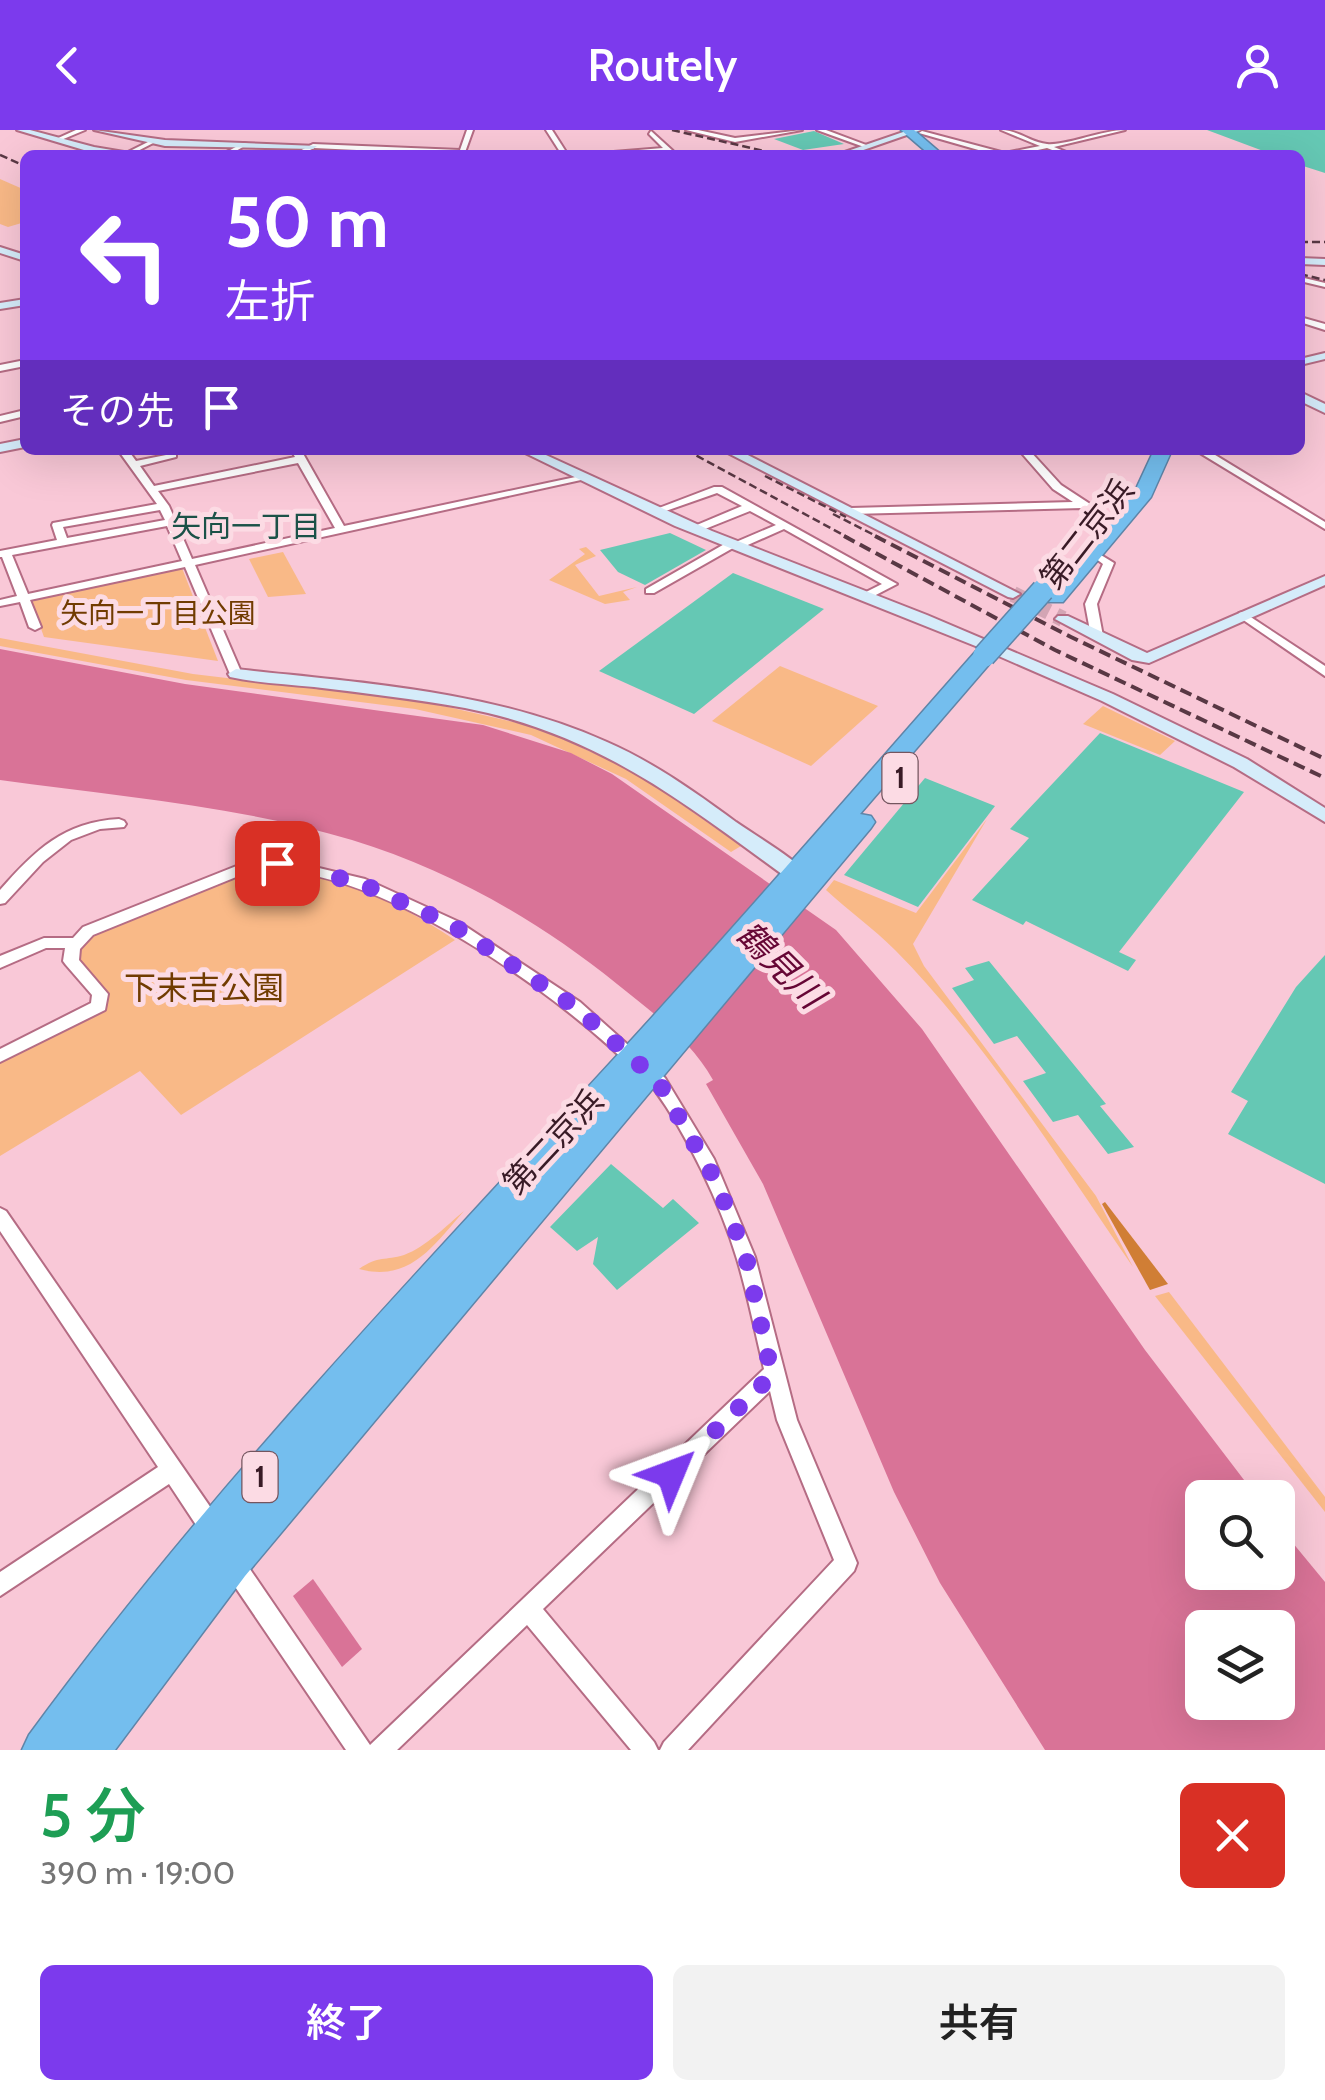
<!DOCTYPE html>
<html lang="ja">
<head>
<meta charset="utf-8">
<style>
  body { margin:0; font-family:Cabin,"Noto Sans JP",sans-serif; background:#f2f2f2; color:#222; height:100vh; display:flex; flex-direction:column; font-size:38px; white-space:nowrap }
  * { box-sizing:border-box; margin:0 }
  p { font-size:32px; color:#767676 }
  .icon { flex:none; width:55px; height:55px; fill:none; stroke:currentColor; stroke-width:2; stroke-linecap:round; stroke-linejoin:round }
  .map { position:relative; height:1620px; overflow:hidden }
  .drawer { display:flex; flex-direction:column; background:#fff; flex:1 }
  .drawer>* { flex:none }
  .guide { position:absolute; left:20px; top:20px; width:1285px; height:305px; border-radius:15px; box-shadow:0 10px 40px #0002; background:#7c3aed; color:#fff; overflow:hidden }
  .controls { position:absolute; left:1185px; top:1350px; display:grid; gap:20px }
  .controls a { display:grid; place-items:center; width:110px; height:110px; border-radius:15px; background:#fff; box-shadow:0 10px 40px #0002; font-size:50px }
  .pin { position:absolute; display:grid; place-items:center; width:85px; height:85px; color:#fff; margin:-42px; border-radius:20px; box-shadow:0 5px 15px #0006 }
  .me { position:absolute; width:110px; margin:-55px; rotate:46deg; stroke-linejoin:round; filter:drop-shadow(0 0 8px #0008) }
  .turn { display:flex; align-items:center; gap:35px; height:210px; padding:0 40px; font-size:45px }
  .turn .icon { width:130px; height:130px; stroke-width:2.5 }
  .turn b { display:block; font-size:70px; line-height:85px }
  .then { display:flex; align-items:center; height:95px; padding:0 40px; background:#0003; gap:20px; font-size:38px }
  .round { display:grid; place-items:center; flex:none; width:105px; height:105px; border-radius:15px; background:#f2f2f2 }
  .summary { display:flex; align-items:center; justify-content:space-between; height:170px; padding:0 40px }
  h1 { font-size:60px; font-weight:600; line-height:75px; color:#1e9e55 }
  .action { display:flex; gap:20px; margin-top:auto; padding:20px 40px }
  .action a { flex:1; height:115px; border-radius:15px; background:#7c3aed; color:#fff; font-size:40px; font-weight:600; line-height:115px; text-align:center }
  .action a+a { background:#f2f2f2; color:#222 }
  header { display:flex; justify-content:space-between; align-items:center; height:130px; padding:0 40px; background:#7c3aed; color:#fff; font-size:45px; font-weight:600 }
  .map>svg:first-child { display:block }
  .green { fill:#f9b987 }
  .forest { fill:#d07e35 }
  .water { fill:#d97397; fill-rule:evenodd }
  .building { fill:#65c8b4 }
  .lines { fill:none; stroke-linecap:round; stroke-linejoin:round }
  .secondary-tunnel { stroke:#d3a5b4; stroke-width:16; stroke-dasharray:16 8; stroke-linecap:butt }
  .street-casing { stroke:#b56c84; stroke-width:4 }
  .secondary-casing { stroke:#b56c84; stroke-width:4 }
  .highway-casing { stroke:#5f85a8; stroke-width:3 }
  .street { fill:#fff; fill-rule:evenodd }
  .secondary { fill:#d5ecfa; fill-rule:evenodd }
  .highway { fill:#74beee; fill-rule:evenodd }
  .rail-far1 { stroke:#593844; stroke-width:2.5; stroke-dasharray:8 4; stroke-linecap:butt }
  .rail { stroke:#593844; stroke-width:4; stroke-dasharray:12 6; stroke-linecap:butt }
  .highway-bridge-casing { stroke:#5f85a8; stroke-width:25; stroke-linecap:butt }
  .highway-bridge { stroke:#74beee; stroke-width:22 }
  .route { stroke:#7c3aed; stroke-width:18; stroke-dasharray:0 32.4 }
  .labels { text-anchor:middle; stroke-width:10; stroke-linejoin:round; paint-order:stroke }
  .far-park-label { font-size:28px; fill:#713c01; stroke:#fcdbe4 }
  .far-neighbourhood-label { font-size:30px; fill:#1b5248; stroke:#fcdbe4 }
  .shield { fill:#fcdbe4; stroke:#74555f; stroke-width:2.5 }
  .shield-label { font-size:30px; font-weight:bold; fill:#391b26 }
  .street-label { font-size:32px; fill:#391b26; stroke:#fcdbe4 }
  .park-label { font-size:32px; fill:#713c01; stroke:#fcdbe4 }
  .water-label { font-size:35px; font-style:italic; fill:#660635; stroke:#fcdbe4 }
</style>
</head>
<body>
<header><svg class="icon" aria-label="back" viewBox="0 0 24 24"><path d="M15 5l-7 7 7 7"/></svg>Routely<svg class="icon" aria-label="person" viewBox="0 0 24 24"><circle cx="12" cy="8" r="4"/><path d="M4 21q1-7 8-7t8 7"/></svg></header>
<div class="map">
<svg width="1325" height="1620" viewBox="0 0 1325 1620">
  <rect width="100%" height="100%" fill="#f9c8d7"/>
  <!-- green -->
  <g class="green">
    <polygon points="0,49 25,60 25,92 8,97 0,94"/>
    <polygon points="586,417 596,426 575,435 599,466 637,457 623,462 630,470 605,474 549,450 585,424 579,419"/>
    <polygon points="283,422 306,464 268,467 249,429"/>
    <polygon points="182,438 218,531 44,507 31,471"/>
    <polygon points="0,508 193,544 422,571 539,598 637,643 741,716 731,722 626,649 531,605 415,579 186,550 0,516"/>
    <polygon points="780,536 878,576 811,636 712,591"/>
    <polygon points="1103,576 1175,611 1160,625 1083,594"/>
    <path d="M 987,689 L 913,814 L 924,836 L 1096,1066 L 1133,1137 C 1059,1030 987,913 895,820 C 873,798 849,781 826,760 L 834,750 L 916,783 Z"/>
    <path d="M 276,736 C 350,755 391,767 455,810 L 181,985 L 140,941 L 0,1026 L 0,931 L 104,877 C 115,853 83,844 76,823 L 84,809 L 234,744 Z"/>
    <path d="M 464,1081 C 434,1115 410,1153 359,1139 C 379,1125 385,1131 404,1125 C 426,1117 447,1095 464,1081 Z"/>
    <polygon points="1169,1162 1325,1367 1325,1382 1155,1166"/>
  </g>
  <!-- forest -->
  <polygon class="forest" points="1105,1072 1168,1154 1150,1160 1102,1074"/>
  <!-- water -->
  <g class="water">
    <path d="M 0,519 L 185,554 L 483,595 L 571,623 L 612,644 L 836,800 L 922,899 L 1145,1220 L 1257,1367 L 1202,1368 L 1202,1442 L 1278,1442 L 1278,1395 L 1325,1452 L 1325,1620 L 1045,1620 L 940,1453 L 894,1362 L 763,1054 L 706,954 L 713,950 C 690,909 653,883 617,854 C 538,790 450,740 352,710 C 239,676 116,666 0,650 ZM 1202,1498 L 1278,1498 L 1278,1572 L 1202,1572 Z"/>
    <polygon points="313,1449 362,1519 342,1537 293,1466"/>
  </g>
  <!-- building -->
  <g class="building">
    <polygon points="1207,0 1325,0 1325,43 1300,35 1300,25 1274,25"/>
    <polygon points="814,1 844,14 803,20 774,9"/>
    <polygon points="670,403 706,420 645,455 618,442 600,420"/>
    <polygon points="733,443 824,479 694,584 599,541"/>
    <polygon points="1100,603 1244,662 1119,822 1136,830 1128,841 1026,791 1023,795 972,770 1029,708 1010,699"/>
    <polygon points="925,648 995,676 918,777 844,745"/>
    <polygon points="1325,825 1325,1054 1228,1004 1248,971 1231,962 1296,857"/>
    <polygon points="989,831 1106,974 1100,976 1134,1017 1108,1024 1078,985 1053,992 1023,951 1046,943 1017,906 994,914 952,858 974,850 965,838"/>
    <polygon points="611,1034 663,1078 673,1069 699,1093 617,1160 593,1134 598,1107 577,1121 550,1097"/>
  </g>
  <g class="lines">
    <!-- secondary-tunnel -->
    <polyline class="secondary-tunnel" points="1013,464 1063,489"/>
    <!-- street casing -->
    <g class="street-casing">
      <g id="street">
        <polygon points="76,0 85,0 61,10 56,9"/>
        <polygon points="467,0 473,0 464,25 314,18 300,25 292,25 313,14 460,20"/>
        <polygon points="546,0 552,0 568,25 562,25"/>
        <polygon points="686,0 698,0 735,8 802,0 735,12"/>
        <polygon points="817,0 826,0 869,16 864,17"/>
        <path d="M 1001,0 C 1018,0 1030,12 1047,14 C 1065,16 1102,0 1125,0 L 1054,17 L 1074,25 L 1065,25 L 1047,18 L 1015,25 L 996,25 L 919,3 L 922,1 L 1005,23 L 1040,16 Z"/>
        <polygon points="651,1 673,21 673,23 576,25 663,18 649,4"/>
        <polygon points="152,10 157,11 130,25 124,24"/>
        <polygon points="243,13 248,14 229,25 221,25"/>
        <polygon points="1300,147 1325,153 1325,157 1300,151"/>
        <polygon points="1300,187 1325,194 1325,200 1300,192"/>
        <polygon points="25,230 25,236 0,241 0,235"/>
        <polygon points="25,280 25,286 0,292 0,286"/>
        <path d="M 118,320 L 128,320 L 136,331 L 176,323 L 176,327 L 140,336 L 154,356 L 295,327 L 291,320 L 301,320 L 344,396 L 585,345 L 590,348 L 195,435 L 242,544 L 236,548 L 230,544 L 185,437 L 30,470 L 41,497 L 35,500 L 29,497 L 20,472 L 0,476 L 0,470 L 17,466 L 2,427 L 0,427 L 0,421 L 57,410 L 52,395 L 53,393 L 157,374 ZM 298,333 L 335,398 L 192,429 L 169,376 L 158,361 ZM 160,380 L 165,390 L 67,408 L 63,397 ZM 167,396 L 182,431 L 28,464 L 12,425 Z"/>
        <polygon points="1019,320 1029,320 1061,355 1110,387 1110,391 1102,391 1082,378 851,384 846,381 851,378 1073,372 1053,359"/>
        <polygon points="1195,320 1207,320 1325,392 1325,399"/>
        <polygon points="714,357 722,357 897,454 870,468 862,468 862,464 882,454 784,399 741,418 733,418 654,463 646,463 646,459 728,412 736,412 776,395 750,381 700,401 692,401 692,397 742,376 717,363 660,383 651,381"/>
        <polygon points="1096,422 1114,433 1097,474 1103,506 1097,510 1091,506 1085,474 1103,434 1091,425"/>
        <polygon points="1243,482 1325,536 1325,546 1239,487 1239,483"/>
        <path d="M 119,689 L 124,691 L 126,694 L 124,697 L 100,699 L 71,710 L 43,732 L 5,773 L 0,774 L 0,760 C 35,720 64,692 119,689 Z"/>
        <path d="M 277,728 L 365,749 L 459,792 L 580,872 L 665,948 L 714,1029 L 755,1127 L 797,1290 L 857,1433 L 854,1441 L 688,1620 L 660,1620 L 664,1612 L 834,1430 L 777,1290 L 770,1261 L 543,1479 L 654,1612 L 658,1620 L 631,1620 L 527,1495 L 397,1620 L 346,1620 L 225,1442 L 222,1434 L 225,1426 L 233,1423 L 241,1426 L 370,1615 L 764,1239 C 755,1202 748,1165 737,1129 C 721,1075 687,1004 654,959 C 642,943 624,931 610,917 C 530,845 362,729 251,741 L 93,805 L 80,819 L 79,830 L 108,864 L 105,880 L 0,932 L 0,919 L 91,873 L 92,865 L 66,835 L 63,831 L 65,818 L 46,818 L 0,838 L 0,826 L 44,808 L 73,808 L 83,797 L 244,733 Z"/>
        <polygon points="0,1078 6,1081 222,1394 225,1402 222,1410 214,1413 206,1410 169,1354 0,1466 0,1442 158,1337 0,1101"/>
      </g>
    </g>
    <!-- secondary casing -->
    <g class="secondary-casing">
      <g id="secondary">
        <polygon points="17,0 30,0 94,17 142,25 94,23"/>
        <polygon points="94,0 165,10 317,16 313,19 165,16"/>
        <polygon points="909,0 921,0 849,25 836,25"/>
        <polygon points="0,117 25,125 25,131 0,123"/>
        <polygon points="1300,128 1325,129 1325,135 1300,134"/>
        <polygon points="25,169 25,175 0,179 0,173"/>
        <polygon points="1325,223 1325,229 1300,235 1300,229"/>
        <polygon points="1300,262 1325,274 1325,283 1300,271"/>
        <polygon points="25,309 25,317 0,322 0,314"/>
        <polygon points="519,320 535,320 712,401 927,485 1113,564 1247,629 1325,678 1325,692 1234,637 1102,571 978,517 675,396"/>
        <polygon points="722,320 738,320 1020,464 1013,468 1008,467"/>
        <polygon points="1325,446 1325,455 1149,533 1132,530 1055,489 1058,486 1068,486 1147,523"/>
        <path d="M 236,539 C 361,553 491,560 607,612 C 653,632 695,662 736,692 C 759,708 798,730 815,751 L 812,756 L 798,756 C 688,676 603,605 465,578 C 415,569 364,563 314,557 C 286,554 257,553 230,547 L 228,544 Z"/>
      </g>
    </g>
    <!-- highway casing -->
    <g class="highway-casing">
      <g id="highway">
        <polygon points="901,0 914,0 943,25 930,25"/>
        <polygon points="1154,320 1172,320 1151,367 1063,472 1049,472 1046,468 1049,464 1135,361"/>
        <path d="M 984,519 L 992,521 L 995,526 L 992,531 L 860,684 L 871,686 L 875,692 L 871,698 L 245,1446 L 115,1620 L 22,1620 L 29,1605 C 211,1356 426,1134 634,907 C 750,780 862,650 976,521 Z"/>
      </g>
    </g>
    <!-- street -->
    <use href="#street" class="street"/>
    <!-- secondary -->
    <use href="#secondary" class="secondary"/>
    <!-- highway -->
    <use href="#highway" class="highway"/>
    <!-- rail-far1 -->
    <g class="rail-far1">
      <polyline points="672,0 782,25"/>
      <polyline points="0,25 25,36"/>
      <polyline points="1300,112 1325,112"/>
      <polyline points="1300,144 1325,150"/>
      <polyline points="686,320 849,408"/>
      <polyline points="765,346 846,387"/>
      <polyline points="833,384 880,408"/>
    </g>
    <!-- rail -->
    <g class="rail">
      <polyline points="844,406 1055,520 1325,648"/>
      <polyline points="875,406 1071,507 1325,629"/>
    </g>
    <!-- highway-bridge casing -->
    <g class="highway-bridge-casing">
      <polyline id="highway-bridge" points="984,526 1043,460"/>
    </g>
    <!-- highway-bridge -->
    <use href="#highway-bridge" class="highway-bridge"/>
  </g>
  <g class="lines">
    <!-- route -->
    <polyline class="route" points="277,733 360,753 454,796 574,876 648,942 659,953 716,1051 746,1127 772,1245 671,1344"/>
  </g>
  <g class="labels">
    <!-- far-park labels -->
    <g class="far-park-label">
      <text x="158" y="493">矢向一丁目公園</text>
    </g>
    <!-- far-neighbourhood labels -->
    <g class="far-neighbourhood-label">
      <text x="246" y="407">矢向一丁目</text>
    </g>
    <!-- shield labels -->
    <g class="shield">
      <rect x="882.5" y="623" width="35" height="50" rx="8"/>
      <rect x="242.5" y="1322" width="35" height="50" rx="8"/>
    </g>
    <g class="shield-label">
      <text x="900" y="658">1</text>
      <text x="260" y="1357">1</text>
    </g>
    <!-- street labels -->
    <g class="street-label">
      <text transform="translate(1087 404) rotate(-52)" y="11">第二京浜</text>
      <text transform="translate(553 1012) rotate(-47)" y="11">第二京浜</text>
    </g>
    <!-- park labels -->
    <g class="park-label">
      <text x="204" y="869">下末吉公園</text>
    </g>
    <!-- water labels -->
    <g class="water-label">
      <text transform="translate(780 835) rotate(45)" y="12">鶴見川</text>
    </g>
  </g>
</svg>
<div class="controls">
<a><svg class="icon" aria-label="search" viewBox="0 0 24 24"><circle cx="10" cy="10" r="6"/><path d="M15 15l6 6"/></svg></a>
<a><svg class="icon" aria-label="layers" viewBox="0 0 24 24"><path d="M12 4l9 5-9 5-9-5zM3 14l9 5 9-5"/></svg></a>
</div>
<div class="pin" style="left:277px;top:733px;background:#d93025"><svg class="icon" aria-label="arrive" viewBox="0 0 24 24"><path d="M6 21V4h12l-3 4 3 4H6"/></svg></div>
<svg class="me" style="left:671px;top:1344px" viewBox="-20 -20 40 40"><path d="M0-17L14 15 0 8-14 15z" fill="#7c3aed" stroke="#fff" stroke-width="4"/></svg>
<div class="guide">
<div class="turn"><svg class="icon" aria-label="left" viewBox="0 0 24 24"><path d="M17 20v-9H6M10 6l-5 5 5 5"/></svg><div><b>50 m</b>左折</div></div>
<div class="then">その先<svg class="icon" aria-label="arrive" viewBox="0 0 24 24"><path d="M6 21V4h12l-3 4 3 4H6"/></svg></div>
</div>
</div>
<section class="drawer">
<div class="summary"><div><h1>5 分</h1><p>390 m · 19:00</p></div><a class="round" style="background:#d93025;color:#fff"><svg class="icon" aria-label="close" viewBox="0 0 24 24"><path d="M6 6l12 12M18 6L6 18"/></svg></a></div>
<div class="action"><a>終了</a><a>共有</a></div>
</section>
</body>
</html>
